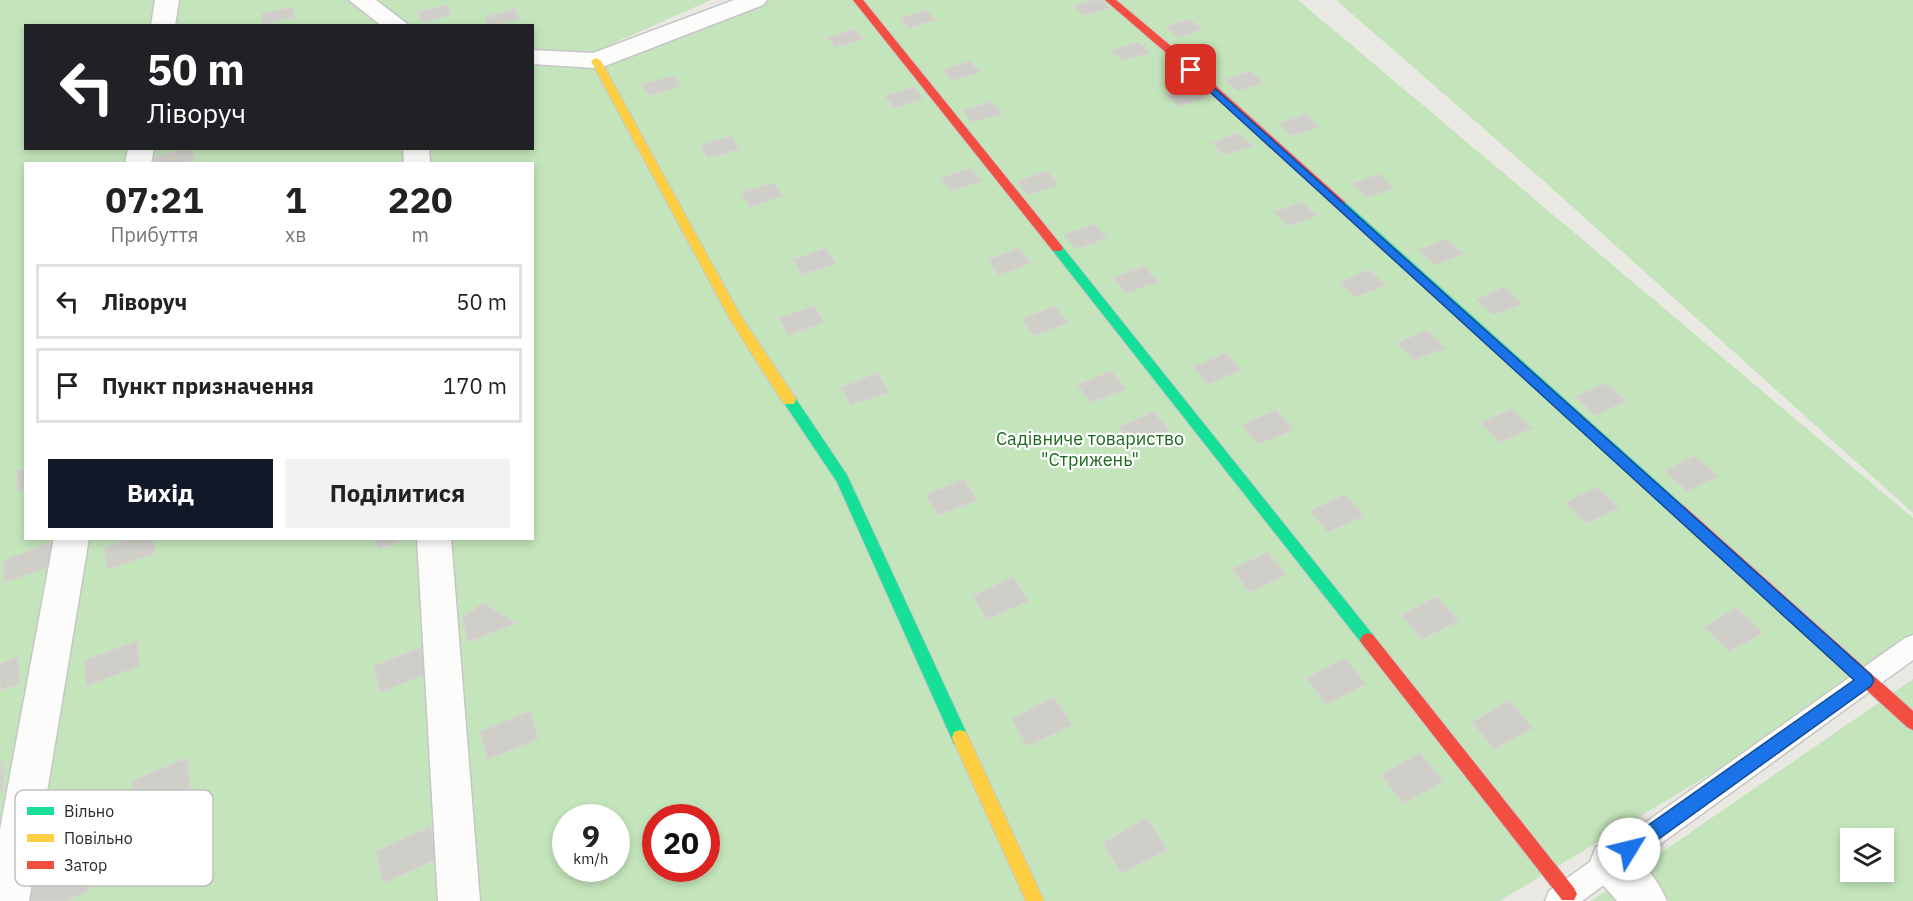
<!DOCTYPE html>
<html lang="uk">
<head>
<meta charset="utf-8">
<style>
  body { margin:0; font-family:"IBM Plex Sans",sans-serif; background:#f2f2f2; color:#222; height:100vh; display:flex; flex-direction:column; font-size:22px; white-space:nowrap }
  * { box-sizing:border-box; margin:0 }
  p { font-size:20px; color:#767676 }
  .icon { flex:none; width:33px; height:33px; fill:none; stroke:currentColor; stroke-width:2; stroke-linecap:round; stroke-linejoin:round }
  .map { position:relative; flex:1; overflow:hidden }
  .side { position:absolute; left:24px; top:162px; width:510px; height:378px; display:flex; flex-direction:column; background:#fff; border-radius:0px; box-shadow:0 3px 9px #0003 }
  .side>* { flex:none }
  .banner { position:absolute; left:24px; top:24px; width:510px; height:126px; border-radius:0px; box-shadow:0 3px 9px #0003; background:#202124; color:#fff; overflow:hidden }
  .controls { position:absolute; left:1840px; top:828px; display:grid; gap:12px }
  .controls a { display:grid; place-items:center; width:54px; height:54px; border-radius:0px; background:#fff; box-shadow:0 3px 9px #0003; font-size:30px }
  .speed { position:absolute; left:552px; top:804px; display:flex; gap:12px; font-size:30px; font-weight:700; text-align:center }
  .speed>* { display:grid; place-content:center; width:78px; height:78px; border-radius:50%; background:#fff; box-shadow:0 3px 9px #0003; line-height:1 }
  .speed small { font-size:15px; font-weight:400 }
  .speed .limit { border:9px solid #d22; background:#fff; color:#111 }
  .pin { position:absolute; display:grid; place-items:center; width:51px; height:51px; color:#fff; margin:-26px; border-radius:12px; box-shadow:0 3px 9px #0006 }
  .me { position:absolute; width:66px; margin:-33px; rotate:54deg; stroke-linejoin:round; filter:drop-shadow(0 0 4px #0008) }
  .turn { display:flex; align-items:center; gap:21px; height:126px; padding:0 24px; font-size:27px }
  .turn .icon { width:78px; height:78px; stroke-width:2.5 }
  .turn b { display:block; font-size:42px; line-height:51px }
  .eta { display:flex; justify-content:space-evenly; align-items:center; height:102px; text-align:center }
  .eta b { font-size:36px; font-weight:700; line-height:42px }
  .primary-button { display:flex; gap:12px; margin-top:auto; padding:12px 24px }
  .primary-button a { flex:1; height:69px; border-radius:0px; background:#111827; color:#fff; font-size:24px; font-weight:700; line-height:69px; text-align:center }
  .primary-button a+a { background:#f2f2f2; color:#222 }
  ul { padding:0; list-style:none }
  li { display:flex; align-items:center; gap:18px; height:75px; margin:0 12px 9px; padding:0 12px; border:3px solid #e0e0e0; border-radius:0px }
  li div { flex:1 }
  li b { display:block; font-size:22px }
  li em { font-style:normal }
  .map>svg:first-child { display:block }
  .green { fill:#c4e5bc; fill-rule:evenodd }
  .building { fill:#cfcec9; stroke:#d5d3ce; stroke-width:1.5 }
  .lines { fill:none; stroke-linecap:round; stroke-linejoin:round }
  .lane-casing { stroke:#c7c6c7; stroke-width:3 }
  .street-casing { stroke:#c7c6c7; stroke-width:3 }
  .fast-casing { stroke:#c7c6c7; stroke-width:2 }
  .slow-casing { stroke:#c7c6c7; stroke-width:2 }
  .jam-casing { stroke:#c7c6c7; stroke-width:2 }
  .lane { fill:#fcfcfb; fill-rule:evenodd }
  .street { fill:#fcfcfb; fill-rule:evenodd }
  .fast { fill:#16e098; fill-rule:evenodd }
  .slow { fill:#ffcf43; fill-rule:evenodd }
  .jam { fill:#f24e42; fill-rule:evenodd }
  .route { fill:#1a73e8; stroke:#114b97; stroke-width:1.5 }
  .labels { text-anchor:middle; stroke-width:4.5; stroke-linejoin:round; paint-order:stroke }
  .park-label { font-size:18px; fill:#1c691c; stroke:#fff }
  .key { fill:#fff; stroke:#c0c0c0; stroke-width:1.5 }
  .key-label { font-size:16px; fill:#2c2c2c }
</style>
</head>
<body>
<div class="map">
<svg width="1913" height="901" viewBox="0 0 1913 901">
  <rect width="100%" height="100%" fill="#eae8e2"/>
  <!-- green -->
  <g class="green">
    <path d="M 0,0 L 711,0 L 607,46 L 737,0 L 1298,0 L 1913,518 L 1913,646 L 1866,680 L 1500,901 L 0,901 ZM 26,26 L 532,26 L 532,148 L 26,148 ZM 26,164 L 532,164 L 532,538 L 26,538 ZM 566,818 L 616,818 L 616,868 L 566,868 ZM 656,818 L 706,818 L 706,868 L 656,868 Z"/>
    <polygon points="1336,0 1913,0 1913,513 1537,175"/>
    <path d="M 1913,679 L 1913,901 L 1591,901 ZM 1851,838 L 1884,838 L 1884,872 L 1851,872 Z"/>
  </g>
  <!-- building -->
  <g class="building">
    <polygon points="1094,0 1101,0 1110,8 1084,15 1074,6"/>
    <polygon points="447,5 451,15 421,22 417,12"/>
    <polygon points="292,7 295,17 264,24 261,14"/>
    <polygon points="515,9 520,19 489,26 485,17"/>
    <polygon points="926,10 935,20 908,28 900,18"/>
    <polygon points="1190,19 1202,30 1177,37 1166,27"/>
    <polygon points="855,29 863,39 835,47 828,37"/>
    <polygon points="1138,42 1150,53 1123,60 1112,50"/>
    <polygon points="970,61 980,72 952,81 943,70"/>
    <polygon points="1251,71 1263,83 1237,91 1225,80"/>
    <polygon points="673,76 680,87 649,95 642,84"/>
    <polygon points="1192,86 1205,98 1178,106 1166,95"/>
    <polygon points="914,87 923,99 894,108 885,96"/>
    <polygon points="991,102 1002,114 972,122 963,111"/>
    <polygon points="1305,114 1319,127 1292,136 1279,124"/>
    <polygon points="1239,133 1252,146 1224,155 1212,143"/>
    <polygon points="731,136 739,149 708,158 700,146"/>
    <polygon points="187,148 191,148 194,160 181,164 156,164 155,157"/>
    <polygon points="971,168 982,181 951,191 941,178"/>
    <polygon points="1047,171 1059,185 1028,195 1017,182"/>
    <polygon points="1379,174 1394,188 1367,197 1352,184"/>
    <polygon points="774,183 783,196 750,207 741,193"/>
    <polygon points="1302,202 1317,216 1288,226 1274,212"/>
    <polygon points="1094,224 1107,238 1076,249 1064,235"/>
    <polygon points="1446,239 1463,254 1435,265 1419,250"/>
    <polygon points="826,248 836,264 802,274 793,260"/>
    <polygon points="1019,248 1031,263 999,275 988,260"/>
    <polygon points="1144,266 1158,282 1126,293 1114,278"/>
    <polygon points="1369,270 1386,286 1355,297 1340,282"/>
    <polygon points="1504,287 1522,304 1493,315 1476,300"/>
    <polygon points="814,306 824,322 788,335 779,318"/>
    <polygon points="1055,306 1068,323 1034,335 1022,319"/>
    <polygon points="1427,330 1445,348 1414,360 1397,343"/>
    <polygon points="1226,353 1241,370 1208,384 1193,367"/>
    <polygon points="1111,371 1126,389 1091,402 1077,385"/>
    <polygon points="877,373 889,392 851,405 841,388"/>
    <polygon points="1605,383 1626,401 1595,415 1576,397"/>
    <polygon points="1512,409 1532,428 1500,442 1481,423"/>
    <polygon points="1276,410 1293,430 1258,444 1242,425"/>
    <polygon points="1154,412 1169,431 1133,446 1119,427"/>
    <polygon points="1695,456 1718,476 1687,491 1665,471"/>
    <polygon points="26,468 26,488 18,491 17,471"/>
    <polygon points="964,479 977,500 938,515 925,495"/>
    <polygon points="1597,487 1619,508 1587,523 1565,503"/>
    <polygon points="1345,494 1364,516 1328,532 1310,511"/>
    <polygon points="130,538 153,538 155,553 107,569 105,548"/>
    <polygon points="375,538 407,538 378,549"/>
    <polygon points="54,542 55,565 4,582 4,560"/>
    <polygon points="1268,552 1286,575 1249,592 1232,569"/>
    <polygon points="1013,577 1028,601 987,619 973,596"/>
    <polygon points="1437,597 1459,621 1422,639 1402,615"/>
    <polygon points="483,603 516,623 468,642 462,618"/>
    <polygon points="1736,608 1763,633 1729,651 1704,627"/>
    <polygon points="137,641 139,666 86,686 85,660"/>
    <polygon points="422,647 429,673 380,692 374,666"/>
    <polygon points="18,657 19,684 0,690 0,664"/>
    <polygon points="1345,658 1366,684 1326,704 1307,678"/>
    <polygon points="1054,697 1072,725 1027,746 1012,719"/>
    <polygon points="1509,701 1533,728 1494,749 1472,722"/>
    <polygon points="530,711 538,739 488,759 480,732"/>
    <polygon points="1420,753 1443,782 1403,803 1381,775"/>
    <polygon points="187,758 190,788 135,810 132,781"/>
    <polygon points="3,762 3,792 0,793 0,763"/>
    <polygon points="1147,818 1167,850 1121,873 1103,843"/>
    <polygon points="430,827 437,859 383,883 376,851"/>
    <polygon points="86,858 88,891 64,901 28,901 28,884"/>
  </g>
  <g class="lines">
    <!-- lane casing -->
    <g class="lane-casing">
      <polygon id="lane" points="1913,635 1913,660 1582,901 1545,901 1549,891 1905,638"/>
    </g>
    <!-- street casing -->
    <g class="street-casing">
      <g id="street">
        <polygon points="155,0 179,0 175,26 151,26"/>
        <polygon points="349,0 376,0 410,26 382,26"/>
        <polygon points="734,0 767,0 763,5 605,66 596,68 532,64 532,50 593,53"/>
        <polygon points="128,148 154,148 151,164 125,164"/>
        <polygon points="403,148 429,148 430,164 404,164"/>
        <polygon points="54,538 89,538 29,901 0,901 0,829"/>
        <polygon points="417,538 451,538 480,901 438,901"/>
        <path d="M 1611,841 C 1635,851 1657,877 1667,901 L 1617,901 L 1596,877 L 1590,862 L 1596,847 Z"/>
      </g>
    </g>
    <!-- fast casing -->
    <g class="fast-casing">
      <g id="fast">
        <polygon points="1341,201 1345,202 1684,506 1686,510 1684,514 1679,516 1674,514 1337,208 1335,205"/>
        <polygon points="1057,244 1061,245 1373,635 1376,640 1373,645 1368,647 1363,645 1053,251 1051,248 1053,245"/>
        <polygon points="789,395 794,396 847,475 966,732 968,738 966,744 960,746 954,744 837,482 782,400"/>
      </g>
    </g>
    <!-- slow casing -->
    <g class="slow-casing">
      <g id="slow">
        <polygon points="596,58 601,61 740,315 794,396 796,400 794,404 784,404 731,321 591,61"/>
        <polygon points="960,730 966,732 1044,901 1026,901 952,738 954,732"/>
      </g>
    </g>
    <!-- jam casing -->
    <g class="jam-casing">
      <g id="jam">
        <polygon points="853,0 863,0 1061,245 1063,248 1061,251 1053,251"/>
        <polygon points="1105,0 1116,0 1178,52 1345,202 1345,208 1337,208 1170,56"/>
        <polygon points="1679,504 1684,506 1913,711 1913,730 1907,727 1674,514 1672,510 1674,506"/>
        <polygon points="1368,633 1373,635 1574,888 1577,894 1574,900 1562,900 1363,645 1360,640 1363,635"/>
      </g>
    </g>
    <!-- lane -->
    <use href="#lane" class="lane"/>
    <!-- street -->
    <use href="#street" class="street"/>
    <!-- fast -->
    <use href="#fast" class="fast"/>
    <!-- slow -->
    <use href="#slow" class="slow"/>
    <!-- jam -->
    <use href="#jam" class="jam"/>
  </g>
  <!-- route -->
  <polygon class="route" points="1191,67 1871,675 1874,680 1871,686 1635,856 1629,858 1623,856 1620,849 1623,843 1854,680 1188,72 1188,68"/>
  <g class="labels">
    <!-- park labels -->
    <g class="park-label">
      <text x="1090" y="445">Садівниче товариство<tspan x="1090" dy="21">"Стрижень"</tspan></text>
    </g>
  </g>
  <!-- legend -->
  <rect x="15" y="790" width="198" height="96" rx="9" class="key"/>
  <rect x="27" y="807" width="27" height="8" fill="#16e098"/>
  <rect x="27" y="834" width="27" height="8" fill="#ffcf43"/>
  <rect x="27" y="861" width="27" height="8" fill="#f24e42"/>
  <g class="key-label">
    <text x="64" y="817">Вільно</text>
    <text x="64" y="844">Повільно</text>
    <text x="64" y="871">Затор</text>
  </g>
</svg>
<div class="controls">
<a><svg class="icon" aria-label="layers" viewBox="0 0 24 24"><path d="M12 4l9 5-9 5-9-5zM3 14l9 5 9-5"/></svg></a>
</div>
<div class="speed"><div>9<small>km/h</small></div><div class="limit">20</div></div>
<div class="pin" style="left:1191px;top:70px;background:#d93025"><svg class="icon" aria-label="arrive" viewBox="0 0 24 24"><path d="M6 21V4h12l-3 4 3 4H6"/></svg></div>
<svg class="me" style="left:1629px;top:849px" viewBox="-20 -20 40 40"><circle r="19" fill="#fff"/><path d="M0-13L10 11 0 6-10 11z" fill="#1a73e8"/></svg>
<div class="banner">
<div class="turn"><svg class="icon" aria-label="left" viewBox="0 0 24 24"><path d="M17 20v-9H6M10 6l-5 5 5 5"/></svg><div><b>50 m</b>Ліворуч</div></div>
</div>
<section class="side">
<div class="eta">
<div><b>07:21</b><p>Прибуття</p></div>
<div><b>1</b><p>хв</p></div>
<div><b>220</b><p>m</p></div>
</div>
<ul>
<li><svg class="icon" aria-label="left" viewBox="0 0 24 24"><path d="M17 20v-9H6M10 6l-5 5 5 5"/></svg><div><b>Ліворуч</b></div><em>50 m</em></li>
<li><svg class="icon" aria-label="arrive" viewBox="0 0 24 24"><path d="M6 21V4h12l-3 4 3 4H6"/></svg><div><b>Пункт призначення</b></div><em>170 m</em></li>
</ul>
<div class="primary-button"><a>Вихід</a><a>Поділитися</a></div>
</section>
</div>
</body>
</html>
